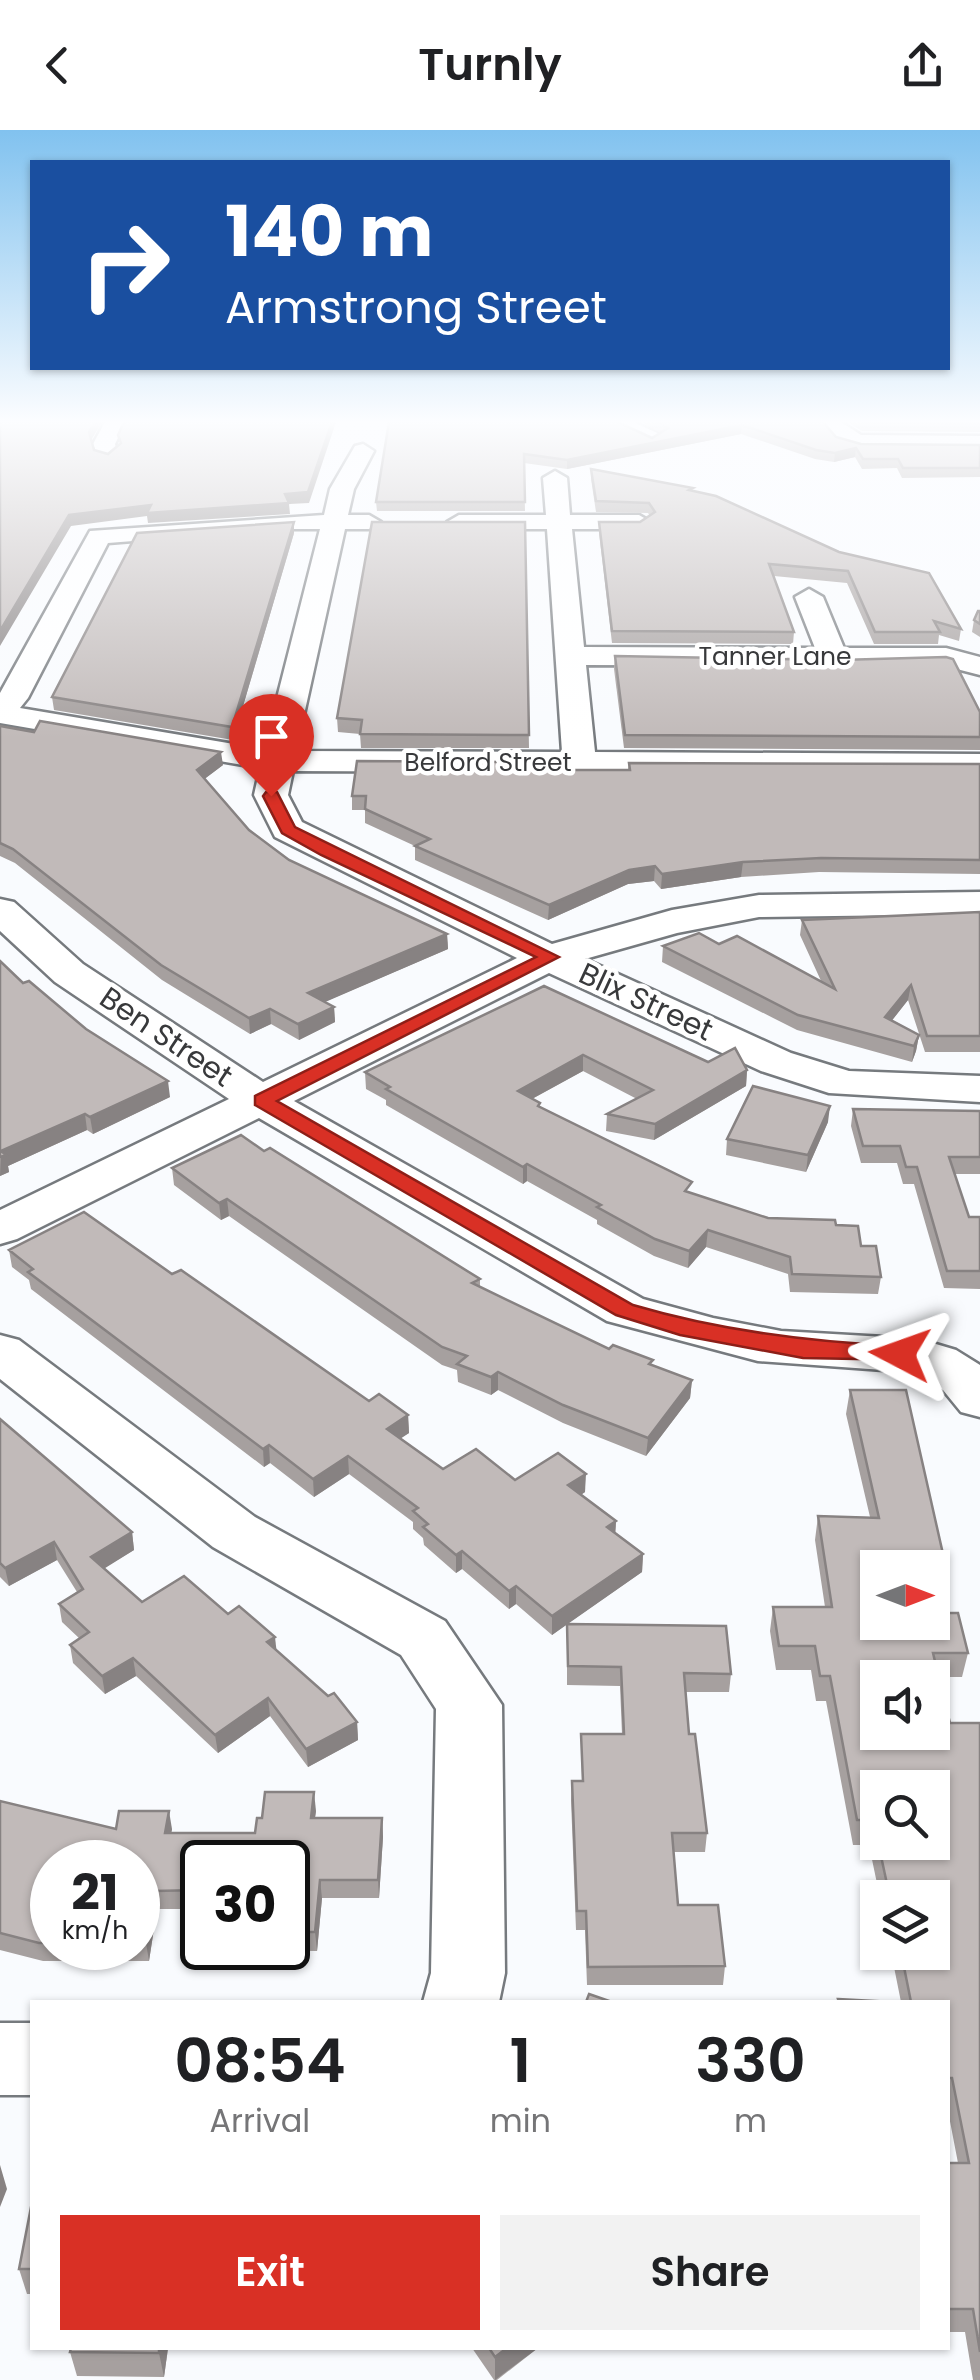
<!DOCTYPE html>
<html lang="en">
<head>
<meta charset="utf-8">
<style>
  body { margin:0; font-family:Poppins,sans-serif; background:#f2f2f2; color:#202124; height:100vh; display:flex; flex-direction:column; font-size:38px; white-space:nowrap }
  * { box-sizing:border-box; margin:0 }
  p { font-size:32px; color:#757577 }
  .icon { flex:none; width:55px; height:55px; fill:none; stroke:currentColor; stroke-width:2; stroke-linecap:round; stroke-linejoin:round }
  .map { position:relative; flex:1; overflow:hidden }
  .drawer { position:absolute; left:30px; top:1870px; width:920px; height:350px; display:flex; flex-direction:column; background:#fff; border-radius:0px; box-shadow:0 2px 8px #0004 }
  .drawer>* { flex:none }
  .hud { position:absolute; left:30px; top:30px; width:920px; height:210px; border-radius:0px; box-shadow:0 2px 8px #0004; background:#1a4fa0; color:#fff; overflow:hidden }
  .needle { width:65px; rotate:90deg }
  .controls { position:absolute; left:860px; top:1420px; display:grid; gap:20px }
  .controls a { display:grid; place-items:center; width:90px; height:90px; border-radius:0px; background:#fff; box-shadow:0 2px 8px #0004; font-size:50px }
  .speed { position:absolute; left:30px; top:1710px; display:flex; gap:20px; font-size:50px; font-weight:700; text-align:center }
  .speed>* { display:grid; place-content:center; width:130px; height:130px; border-radius:50%; background:#fff; box-shadow:0 2px 8px #0004; line-height:1 }
  .speed small { font-size:25px; font-weight:400 }
  .speed .limit { border:5px solid #111; border-radius:15px; background:#fff; color:#111 }
  .pin { position:absolute; display:grid; place-items:center; width:85px; height:85px; color:#fff; margin:-102px -42px; border-radius:50% 50% 50% 0; rotate:-45deg; box-shadow:0 0 10px #0007 }
  .pin .icon { rotate:45deg }
  .me { position:absolute; width:110px; margin:-55px; rotate:274deg; stroke-linejoin:round; filter:drop-shadow(0 0 8px #0008) }
  .turn { display:flex; align-items:center; gap:35px; height:210px; padding:0 30px; font-size:45px }
  .turn .icon { width:130px; height:130px; stroke-width:2.5 }
  .turn b { display:block; font-size:70px; line-height:85px }
  .eta { display:flex; justify-content:space-evenly; align-items:center; height:170px; text-align:center }
  .eta b { font-size:60px; font-weight:600; line-height:70px }
  .button { display:flex; gap:20px; margin-top:auto; padding:20px 30px }
  .button a { flex:1; height:115px; border-radius:0px; background:#d93025; color:#fff; font-size:40px; font-weight:600; line-height:115px; text-align:center }
  .button a+a { background:#f2f2f2; color:#202124 }
  header { display:flex; justify-content:space-between; align-items:center; height:130px; padding:0 30px; background:#fff; font-size:45px; font-weight:600 }
  .map>svg:first-child { display:block }
  .lines { fill:none; stroke-linecap:round; stroke-linejoin:round }
  .minor-casing { stroke:#767a7e; stroke-width:5 }
  .minor { fill:#fff; fill-rule:evenodd }
  .wall { fill:#a6a09f; fill-rule:evenodd }
  .shaded-wall { fill:#878282 }
  .building { fill:#c1bab9; stroke:#878282; stroke-width:2.5; fill-rule:evenodd }
  .route { fill:#d93025; stroke:#8d1f18; stroke-width:2.5 }
  .labels { text-anchor:middle; stroke-width:9; stroke-linejoin:round; paint-order:stroke }
  .far-street-label { font-size:25px; fill:#38393b; stroke:#fff }
  .street-label { font-size:30px; fill:#38393b; stroke:#fff }
</style>
</head>
<body>
<header><svg class="icon" aria-label="back" viewBox="0 0 24 24"><path d="M15 5l-7 7 7 7"/></svg>Turnly<svg class="icon" aria-label="share" viewBox="0 0 24 24"><path d="M12 15V3M7 8l5-5 5 5M5 13v7h14v-7"/></svg></header>
<div class="map">
<svg width="980" height="2250" viewBox="0 0 980 2250">
  <rect width="100%" height="100%" fill="#f9fbfe"/>
  <g class="lines">
    <!-- minor casing -->
    <g class="minor-casing">
      <g id="minor">
        <polygon points="105,292 126,292 115,314 118,324 107,331 99,329 93,314"/>
        <polygon points="600,292 633,292 664,306 653,313"/>
        <polygon points="818,292 841,292 861,305 980,306 980,320 860,319 838,313"/>
        <path d="M 363,314 L 374,321 L 354,359 L 348,385 L 369,385 L 381,392 L 369,399 L 345,399 L 296,621 L 562,622 L 547,399 L 459,399 L 447,392 L 459,385 L 546,385 L 543,348 L 555,341 L 567,348 L 570,385 L 639,385 L 651,392 L 639,399 L 572,399 L 584,517 L 815,518 L 795,467 L 809,459 L 823,467 L 844,518 L 946,518 L 980,527 L 980,545 L 945,536 L 586,535 L 595,622 L 980,624 L 980,644 L 293,641 L 288,665 L 302,692 L 552,814 L 672,780 L 759,765 L 980,762 L 980,784 L 759,787 L 677,803 L 585,829 L 791,923 L 849,941 L 980,946 L 980,972 L 829,963 L 761,941 L 549,843 L 294,971 L 643,1169 L 713,1188 L 781,1201 L 919,1209 L 956,1220 L 980,1235 L 980,1287 L 961,1282 L 943,1260 L 911,1242 L 758,1231 L 607,1191 L 259,988 L 17,1109 L 0,1114 L 0,1080 L 229,969 L 55,852 L 0,801 L 0,769 L 14,772 L 83,834 L 263,952 L 517,828 L 275,707 L 254,665 L 260,638 L 0,593 L 0,563 L 90,401 L 324,385 L 330,359 L 355,316 ZM 283,399 L 320,399 L 264,619 L 20,578 L 28,568 L 108,413 Z"/>
        <polygon points="0,1205 19,1210 255,1387 445,1491 502,1575 505,1843 499,1872 423,1872 431,1843 436,1579 401,1525 213,1417 0,1249"/>
        <rect x="0" y="1893" width="32" height="72"/>
      </g>
    </g>
    <!-- minor -->
    <use href="#minor" class="minor"/>
  </g>
  <!-- wall -->
  <g class="wall">
    <polygon points="389,292 652,308 660,303 642,292 823,292 836,307 861,314 980,315 980,347 902,348 897,338 862,339 855,327 834,332 815,329 741,304 567,339 524,333 525,381 377,381 376,372"/>
    <polygon points="848,292 980,292 980,302 862,301"/>
    <polygon points="591,339 692,361 961,499 959,511 939,505 938,514 874,514 847,453 774,446 794,502 793,514 612,513 599,403 599,392 640,392 650,386 648,383 596,382 591,349"/>
    <polygon points="525,392 529,618 361,618 360,604 338,602 337,588"/>
    <polygon points="294,403 233,610 54,580 52,567"/>
    <polygon points="980,481 980,507 972,502 974,490"/>
    <polygon points="615,526 980,582 980,620 624,618 614,539"/>
    <polygon points="0,596 223,635 204,649 249,700 289,730 447,804 448,819 324,872 334,877 335,892 299,910 271,894 250,904 162,850 15,733 0,726"/>
    <polygon points="629,633 980,634 980,744 819,742 741,747 661,759 654,751 628,754 548,790 415,730 415,716 365,693 365,680 352,680 352,666 529,640 628,640"/>
    <polygon points="980,782 980,922 925,922 908,870 892,890 919,905 916,921 912,932 797,900 662,832 663,816 719,814 822,853 800,805 802,790"/>
    <polygon points="0,831 23,853 170,967 93,1004 87,1000 8,1036 9,1042 0,1046"/>
    <polygon points="544,856 708,932 747,940 746,956 654,1010 606,1001 607,984 637,969 583,941 532,969 540,977 691,1063 768,1088 836,1095 861,1116 881,1147 878,1164 790,1162 788,1144 706,1117 688,1138 654,1126 597,1094 597,1090 527,1051 523,1054 386,975 386,970 366,959 365,942"/>
    <polygon points="853,979 980,981 980,1044 955,1044 969,1087 980,1087 980,1159 944,1158 914,1054 903,1054 897,1033 861,1033 851,996"/>
    <polygon points="828,992 806,1042 726,1025 727,1009"/>
    <polygon points="264,1021 480,1149 480,1157 609,1219 692,1250 690,1268 646,1326 563,1293 498,1260 491,1265 458,1252 457,1240 442,1235 229,1086 221,1090 174,1055 172,1038"/>
    <polygon points="9,1120 172,1144 369,1271 408,1285 409,1303 400,1308 443,1339 585,1362 581,1365 616,1391 615,1403 643,1424 642,1442 567,1494 731,1544 729,1562 686,1562 689,1604 707,1703 705,1722 673,1722 678,1775 725,1836 723,1855 587,1855 585,1800 576,1800 571,1670 572,1651 582,1651 581,1604 622,1604 620,1556 567,1555 567,1494 552,1505 516,1474 509,1479 462,1439 456,1443 424,1415 423,1408 413,1399 413,1392 349,1344 314,1367 270,1333 264,1337 31,1159 29,1150 12,1137"/>
    <polygon points="850,1260 943,1424 939,1447 947,1483 968,1523 962,1547 939,1547 950,1593 980,1593 980,2250 973,2250 965,2202 948,2202 948,2033 958,2033 948,1981 948,1872 901,1872 891,1822 932,1822 932,1768 880,1768 869,1715 853,1715 826,1571 816,1571 811,1540 776,1540 770,1501 773,1477 825,1477 815,1410 818,1386 870,1387 846,1284"/>
    <polygon points="0,1289 132,1402 134,1420 104,1438 142,1472 228,1484 277,1521 357,1592 358,1610 308,1637 270,1586 218,1623 136,1546 105,1564 73,1533 70,1515 80,1509 62,1492 59,1474 77,1462 57,1430 9,1456 0,1447"/>
    <path d="M 0,1671 L 116,1699 L 172,1699 L 171,1703 L 255,1703 L 316,1681 L 315,1688 L 382,1688 L 383,1707 L 379,1768 L 322,1768 L 317,1821 L 244,1820 L 244,1818 L 288,1818 L 288,1732 L 202,1732 L 202,1779 L 157,1779 L 149,1831 L 43,1831 L 0,1820 ZM 52,1732 L 138,1732 L 138,1818 L 52,1818 Z"/>
    <polygon points="32,2072 32,2164 27,2164 19,2139"/>
    <polygon points="168,2218 164,2247 77,2246 70,2222"/>
    <polygon points="472,2218 538,2218 497,2250 494,2250"/>
  </g>
  <!-- shaded-wall -->
  <g class="shaded-wall">
    <polygon points="95,292 102,292 90,312 89,302"/>
    <polygon points="332,292 336,292 309,373 289,374 290,384 148,393 147,386 71,396 0,516 0,501 69,385 151,375 285,364"/>
    <polygon points="742,295 741,304 567,339 567,330"/>
    <polygon points="856,318 855,327 834,332 835,323"/>
    <polygon points="294,392 294,403 233,610 232,597"/>
    <polygon points="221,622 223,635 198,654 197,640"/>
    <polygon points="743,732 741,747 661,759 662,744"/>
    <polygon points="655,736 654,751 628,754 548,790 549,775 629,740"/>
    <polygon points="447,804 448,819 309,879 308,863"/>
    <polygon points="911,855 908,870 883,902 885,887"/>
    <polygon points="334,877 335,892 299,910 298,894"/>
    <polygon points="270,879 271,894 250,904 249,888"/>
    <polygon points="919,905 916,921 912,932 914,916"/>
    <polygon points="583,925 583,941 517,977 518,961"/>
    <polygon points="747,940 746,956 654,1010 655,994"/>
    <polygon points="168,951 170,967 93,1004 90,987"/>
    <polygon points="830,976 828,992 806,1042 808,1025"/>
    <polygon points="85,984 87,1000 8,1036 9,1042 0,1046 1,1021"/>
    <polygon points="527,1034 527,1051 523,1054 523,1037"/>
    <polygon points="227,1069 229,1086 221,1090 219,1073"/>
    <polygon points="708,1100 706,1117 688,1138 689,1121"/>
    <polygon points="498,1242 498,1260 491,1265 491,1247"/>
    <polygon points="692,1250 690,1268 646,1326 648,1308"/>
    <polygon points="408,1285 409,1303 388,1317 387,1299"/>
    <polygon points="269,1315 270,1333 264,1337 263,1319"/>
    <polygon points="348,1326 349,1344 314,1367 313,1349"/>
    <polygon points="586,1344 585,1362 568,1373 568,1355"/>
    <polygon points="616,1391 615,1409 607,1397"/>
    <polygon points="132,1402 134,1420 94,1445 91,1427"/>
    <polygon points="54,1412 57,1430 9,1456 5,1438"/>
    <polygon points="462,1421 462,1439 456,1443 456,1425"/>
    <polygon points="643,1424 642,1442 552,1505 552,1486"/>
    <polygon points="516,1456 516,1474 509,1479 509,1461"/>
    <polygon points="275,1507 277,1525 267,1512"/>
    <polygon points="133,1528 136,1546 105,1564 102,1546"/>
    <polygon points="268,1568 270,1586 218,1623 215,1605"/>
    <polygon points="357,1592 358,1610 308,1637 306,1619"/>
    <polygon points="314,1662 316,1681 312,1706 311,1688"/>
    <polygon points="169,1681 172,1699 168,1721 165,1703"/>
    <polygon points="382,1688 383,1707 379,1768 378,1750"/>
    <polygon points="320,1750 322,1768 317,1821 315,1802"/>
    <polygon points="154,1761 157,1779 149,1831 146,1813"/>
    <polygon points="0,2035 7,2059 0,2077"/>
    <polygon points="159,2218 168,2218 164,2247 159,2223"/>
    <polygon points="507,2218 538,2218 495,2250 495,2227"/>
  </g>
  <!-- building -->
  <g class="building">
    <polygon points="0,292 95,292 89,302 94,320 108,324 121,313 118,305 124,292 332,292 308,362 285,364 289,373 147,383 151,375 69,385 0,501"/>
    <polygon points="389,292 618,292 652,308 668,298 658,292 823,292 836,307 861,314 980,315 980,338 903,338 898,329 863,329 856,318 835,323 816,320 742,295 567,330 524,324 525,372 376,372"/>
    <polygon points="980,292 980,294 863,292"/>
    <polygon points="591,339 693,358 689,360 716,366 839,422 929,443 961,499 934,491 940,502 875,502 848,441 769,434 794,502 612,501 599,392 640,392 655,382 649,373 596,371"/>
    <polygon points="294,392 232,597 52,567 137,403"/>
    <polygon points="372,392 525,392 529,605 360,604 362,590 337,588"/>
    <polygon points="978,481 980,481 980,494 974,490"/>
    <polygon points="615,526 839,530 946,527 953,529 980,582 980,607 625,605"/>
    <polygon points="40,591 221,622 197,640 249,700 289,730 447,804 308,863 334,877 298,894 270,879 249,888 161,835 13,719 0,713 0,596 34,602"/>
    <polygon points="357,631 529,632 529,640 630,640 629,633 980,634 980,730 821,728 743,732 662,744 655,736 629,740 549,775 415,716 430,709 365,679 366,666 352,666"/>
    <polygon points="980,782 980,906 927,906 911,855 885,887 919,905 914,916 798,885 663,816 699,803 719,814 737,806 835,859 802,790"/>
    <polygon points="0,831 23,853 29,851 86,899 168,951 90,987 85,984 1,1021 6,1025 0,1027"/>
    <polygon points="544,856 708,932 735,918 747,940 655,994 607,984 653,960 583,925 518,961 540,973 538,976 692,1052 685,1061 768,1088 835,1090 836,1095 858,1096 861,1116 876,1116 881,1147 792,1144 790,1127 708,1100 689,1121 655,1109 597,1077 601,1075 527,1034 523,1037 386,959 390,957 365,942"/>
    <polygon points="753,956 830,976 808,1025 727,1009"/>
    <polygon points="853,979 980,981 980,1027 949,1027 969,1087 980,1087 980,1141 947,1141 917,1037 906,1037 900,1016 863,1016"/>
    <polygon points="241,1005 264,1021 270,1018 480,1149 472,1153 609,1219 613,1215 653,1230 649,1234 692,1250 648,1308 563,1275 498,1242 491,1247 457,1234 467,1226 442,1217 227,1069 219,1073 172,1038"/>
    <polygon points="84,1082 172,1144 181,1140 369,1271 379,1264 408,1285 387,1299 443,1339 476,1319 515,1350 558,1323 586,1344 568,1355 616,1391 607,1397 643,1424 552,1486 516,1456 509,1461 462,1421 456,1425 423,1397 428,1394 413,1381 418,1378 348,1326 313,1349 269,1315 263,1319 28,1142 33,1139 9,1120"/>
    <path d="M 850,1260 L 906,1260 L 943,1424 L 934,1424 L 947,1483 L 958,1483 L 968,1523 L 933,1523 L 950,1593 L 980,1593 L 980,2222 L 973,2179 L 948,2179 L 948,2033 L 969,2033 L 952,1948 L 948,1948 L 948,1872 L 911,1872 L 901,1822 L 932,1822 L 932,1768 L 890,1768 L 878,1712 L 932,1712 L 932,1658 L 878,1658 L 878,1709 L 874,1690 L 857,1690 L 830,1546 L 820,1546 L 815,1516 L 779,1516 L 773,1477 L 832,1477 L 818,1386 L 879,1388 ZM 878,1438 L 932,1438 L 932,1492 L 878,1492 ZM 878,1548 L 932,1548 L 932,1602 L 878,1602 Z"/>
    <polygon points="0,1289 132,1402 91,1427 142,1472 184,1446 228,1484 239,1476 275,1507 267,1512 328,1566 334,1563 357,1592 306,1619 268,1568 215,1605 133,1528 102,1546 70,1515 89,1502 59,1474 83,1459 54,1412 5,1438 0,1433"/>
    <polygon points="567,1494 726,1496 731,1544 684,1543 689,1604 695,1604 707,1703 672,1703 678,1775 718,1775 725,1836 588,1837 586,1781 577,1781 572,1651 583,1651 581,1604 624,1604 621,1537 568,1536"/>
    <polygon points="265,1662 314,1662 311,1688 382,1688 378,1750 320,1750 315,1802 288,1802 288,1732 202,1732 202,1760 154,1761 146,1813 138,1813 138,1732 52,1732 52,1813 39,1813 0,1803 0,1671 116,1699 119,1681 169,1681 165,1703 255,1703 257,1688 262,1688"/>
    <polygon points="589,1864 612,1872 586,1872"/>
    <polygon points="838,1869 894,1872 839,1872"/>
    <polygon points="32,2072 32,2139 19,2139"/>
    <polygon points="71,2218 159,2218 159,2223 70,2222"/>
    <polygon points="489,2218 507,2218 495,2227"/>
  </g>
  <!-- sky -->
  <linearGradient id="sky" x2="0" y2="1"><stop stop-color="#81c2ef"/><stop offset="0.48" stop-color="#fcfdff"/><stop offset="1" stop-color="#fcfdff" stop-opacity="0"/></linearGradient>
  <rect width="980" height="608" fill="url(#sky)"/>
  <!-- route -->
  <path class="route" d="M 266,662 L 277,662 L 295,697 L 559,827 L 277,971 L 633,1175 C 721,1201 808,1212 900,1216 L 908,1218 L 912,1224 L 908,1230 L 803,1228 L 680,1205 L 616,1185 L 255,975 L 255,966 L 536,827 L 321,725 L 282,703 L 263,666 Z"/>
  <g class="labels">
    <!-- far-street labels -->
    <g class="far-street-label">
      <text x="775" y="535">Tanner Lane</text>
      <text x="488" y="641">Belford Street</text>
    </g>
    <!-- street labels -->
    <g class="street-label">
      <text transform="translate(646 872) rotate(25)" y="10">Blix Street</text>
      <text transform="translate(166 907) rotate(34)" y="10">Ben Street</text>
    </g>
  </g>
</svg>
<div class="controls">
<a><svg class="needle" viewBox="-14 -14 28 28"><path d="M0-13l5 13h-10z" fill="#e53935"/><path d="M0 13l5-13h-10z" fill="#757577"/></svg></a>
<a><svg class="icon" aria-label="sound" viewBox="0 0 24 24"><path d="M4 9h4l5-4v14l-5-4H4zM17 9q2 3 0 6"/></svg></a>
<a><svg class="icon" aria-label="search" viewBox="0 0 24 24"><circle cx="10" cy="10" r="6"/><path d="M15 15l6 6"/></svg></a>
<a><svg class="icon" aria-label="layers" viewBox="0 0 24 24"><path d="M12 4l9 5-9 5-9-5zM3 14l9 5 9-5"/></svg></a>
</div>
<div class="speed"><div>21<small>km/h</small></div><div class="limit">30</div></div>
<div class="pin" style="left:271px;top:666px;background:#d93025"><svg class="icon" aria-label="arrive" viewBox="0 0 24 24"><path d="M6 21V4h12l-3 4 3 4H6"/></svg></div>
<svg class="me" style="left:900px;top:1224px" viewBox="-20 -20 40 40"><path d="M0-17L14 15 0 8-14 15z" fill="#d93025" stroke="#fff" stroke-width="4"/></svg>
<div class="hud">
<div class="turn"><svg class="icon" aria-label="right" viewBox="0 0 24 24"><path d="M7 20v-9h11M14 6l5 5-5 5"/></svg><div><b>140 m</b>Armstrong Street</div></div>
</div>
<section class="drawer">
<div class="eta">
<div><b>08:54</b><p>Arrival</p></div>
<div><b>1</b><p>min</p></div>
<div><b>330</b><p>m</p></div>
</div>
<div class="button"><a>Exit</a><a>Share</a></div>
</section>
</div>
</body>
</html>
